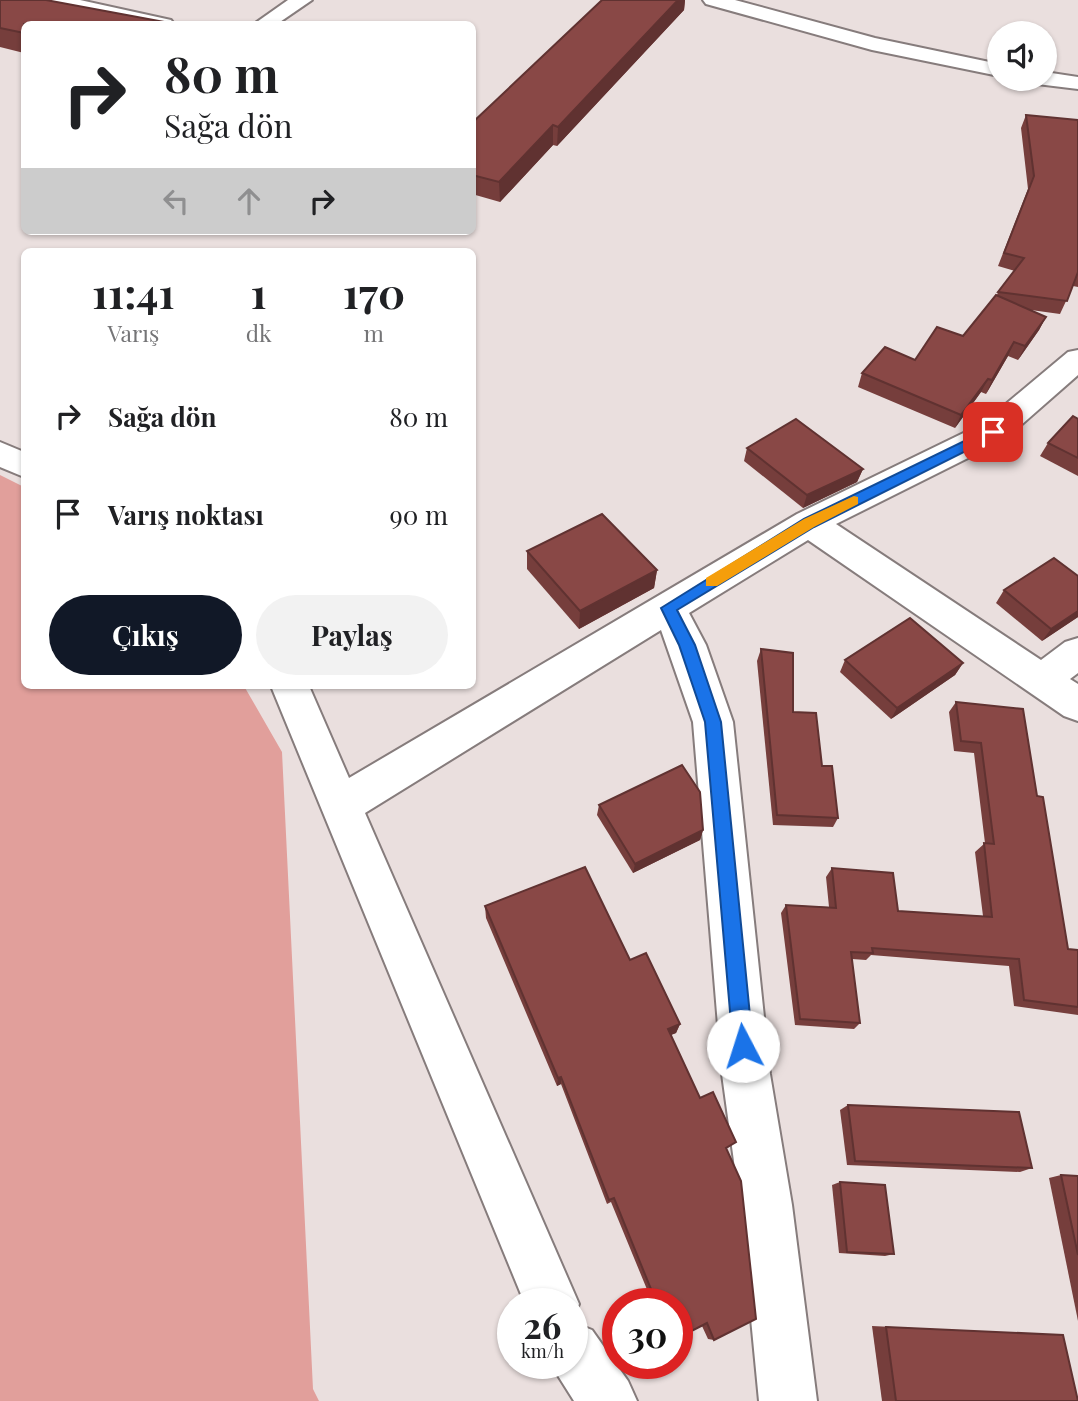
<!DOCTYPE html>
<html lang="tr">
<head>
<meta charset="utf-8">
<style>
  body { margin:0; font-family:"Playfair Display",serif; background:#f2f2f2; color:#202124; height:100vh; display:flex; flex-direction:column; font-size:26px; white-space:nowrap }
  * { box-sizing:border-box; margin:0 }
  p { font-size:23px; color:#757577 }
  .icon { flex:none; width:38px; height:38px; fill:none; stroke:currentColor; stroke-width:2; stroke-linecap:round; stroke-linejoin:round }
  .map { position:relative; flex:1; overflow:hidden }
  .sheet { position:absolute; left:21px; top:248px; width:455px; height:441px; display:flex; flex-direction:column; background:#fff; border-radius:10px; box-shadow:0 2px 5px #0004 }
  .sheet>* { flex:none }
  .banner { position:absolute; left:21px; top:21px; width:455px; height:214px; border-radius:10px; box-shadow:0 2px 5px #0004; background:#fff; color:#202124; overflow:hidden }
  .fabs { position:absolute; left:987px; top:21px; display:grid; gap:14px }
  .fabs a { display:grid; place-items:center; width:70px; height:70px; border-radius:50%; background:#fff; box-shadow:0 2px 5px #0004; font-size:35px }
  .speed { position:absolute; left:497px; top:1288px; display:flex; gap:14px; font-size:35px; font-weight:700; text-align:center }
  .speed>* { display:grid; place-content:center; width:91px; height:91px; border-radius:50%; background:#fff; box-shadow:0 2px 5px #0004; line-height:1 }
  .speed small { font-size:18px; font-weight:400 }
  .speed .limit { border:10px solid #d22; background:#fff; color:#111 }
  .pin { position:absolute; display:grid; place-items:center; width:60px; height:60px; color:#fff; margin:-30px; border-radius:14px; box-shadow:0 4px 10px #0006 }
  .me { position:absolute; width:77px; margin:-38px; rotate:355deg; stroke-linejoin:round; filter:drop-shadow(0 0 5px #0008) }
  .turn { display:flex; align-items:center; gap:24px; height:147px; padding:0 28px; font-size:32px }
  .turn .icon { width:91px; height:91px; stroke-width:2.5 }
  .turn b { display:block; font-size:49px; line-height:60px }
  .lanes { display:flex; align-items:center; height:66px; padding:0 28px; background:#0003; justify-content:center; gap:35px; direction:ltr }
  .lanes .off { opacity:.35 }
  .eta { display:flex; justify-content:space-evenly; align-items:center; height:119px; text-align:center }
  .eta b { font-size:42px; font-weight:700; line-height:49px }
  .button { display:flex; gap:14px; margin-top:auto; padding:14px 28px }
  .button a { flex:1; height:80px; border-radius:42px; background:#111827; color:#fff; font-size:28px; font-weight:700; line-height:80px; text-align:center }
  .button a+a { background:#f2f2f2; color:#202124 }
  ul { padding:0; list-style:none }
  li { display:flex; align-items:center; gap:21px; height:98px; padding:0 28px }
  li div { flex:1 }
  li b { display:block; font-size:26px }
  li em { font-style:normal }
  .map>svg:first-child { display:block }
  .green { fill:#e19f9b }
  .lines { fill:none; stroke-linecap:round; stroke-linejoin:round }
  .street-casing { stroke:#867c7c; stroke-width:4 }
  .street { fill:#fff; fill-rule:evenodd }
  .wall { fill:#763e3c }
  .shaded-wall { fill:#603231 }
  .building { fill:#894846; stroke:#603231; stroke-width:2 }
  .route { fill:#1a73e8; stroke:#114b97; stroke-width:2 }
  .slow { fill:#f59e0b }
</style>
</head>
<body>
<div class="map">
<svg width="1078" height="1401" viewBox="0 0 1078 1401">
  <rect width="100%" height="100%" fill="#eadfde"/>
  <!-- green -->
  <polygon class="green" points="0,475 24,487 24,686 244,686 282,752 313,1389 319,1401 0,1401"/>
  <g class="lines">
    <!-- street casing -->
    <g class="street-casing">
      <g id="street">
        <polygon points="42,0 80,0 171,20 174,24 138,24 45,4"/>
        <polygon points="288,0 312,0 277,24 254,24"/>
        <polygon points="703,0 735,0 875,38 999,64 999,76 872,50 706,4"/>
        <polygon points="1045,72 1078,77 1078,89 1037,84 1034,79 1045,79"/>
        <polygon points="1078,350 1078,375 1004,440 836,524 1041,660 1065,642 1078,638 1078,673 1070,679 1078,684 1078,721 1064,716 808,540 689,613 706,645 733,722 770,1074 792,1205 817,1401 759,1401 740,1205 722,1074 693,722 661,630 365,813 579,1304 572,1321 572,1304 525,1304 271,686 309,686 349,778 797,514 982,424 1068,352"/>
        <polygon points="0,442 24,452 24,477 0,467"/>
        <polygon points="572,1322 592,1330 628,1381 637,1401 574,1401 550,1363 572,1363"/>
      </g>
    </g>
    <!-- street -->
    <use href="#street" class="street"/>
  </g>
  <!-- wall -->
  <g class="wall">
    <polygon points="0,0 24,24 24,53 0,47"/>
    <polygon points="602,0 685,0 684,10 557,146 553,145 500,202 472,194 472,123"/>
    <polygon points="1026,115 1078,120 1078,287 1073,286 1060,314 1031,310 1046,317 1039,330 1018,360 1008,356 986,394 981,392 955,428 858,387 862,373 915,360 963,336 997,295 998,292 1015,271 998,266 1028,189 1021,128"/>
    <polygon points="1078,419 1078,476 1040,456 1048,443"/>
    <polygon points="747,448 863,469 857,482 803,508 744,461"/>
    <polygon points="527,551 657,570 654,588 579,629 527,569"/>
    <polygon points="1004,590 1078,617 1042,641 996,603"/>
    <polygon points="761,649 822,766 838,818 833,827 773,825 757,661"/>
    <polygon points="845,660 963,663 955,675 891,719 840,672"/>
    <polygon points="956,702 1037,796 1068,949 1078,950 1078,1015 1014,1006 1009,966 871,955 866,960 852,959 860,1023 854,1029 795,1025 781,913 786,905 829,907 826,877 832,868 898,911 983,916 975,852 985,843 974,753 954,751 949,712"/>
    <polygon points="599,805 703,830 700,840 633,873 597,815"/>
    <polygon points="485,906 630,960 680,1024 676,1033 670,1035 700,1098 736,1142 726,1149 714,1340 708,1339 702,1326 682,1336 677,1335 677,1304 653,1304 611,1202 607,1204 561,1084 557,1086 486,918"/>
    <polygon points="848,1105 1032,1168 1020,1172 847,1165 840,1110"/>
    <polygon points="1061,1175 1078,1176 1078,1321 1049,1178"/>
    <polygon points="840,1182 894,1254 885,1256 839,1253 832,1185"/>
    <polygon points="872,1326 1063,1335 1078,1401 882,1401"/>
  </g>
  <!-- shaded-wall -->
  <g class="shaded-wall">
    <polygon points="678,0 685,0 684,10 557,146 558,127"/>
    <polygon points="553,125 553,145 500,202 499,182"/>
    <polygon points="1046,317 1039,330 1018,360 1025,346"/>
    <polygon points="1014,342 1008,356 986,394 992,380"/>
    <polygon points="988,379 981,392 955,428 961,415"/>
    <polygon points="863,469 857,482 803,508 807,495"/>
    <polygon points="657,570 654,588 579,629 580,611"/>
    <polygon points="1078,611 1078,617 1042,641 1051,629"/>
    <polygon points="963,663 955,675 891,719 897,708"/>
    <polygon points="703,830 700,840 633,873 635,864"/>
    <polygon points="680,1024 676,1033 664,1038 668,1029"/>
    <polygon points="561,1077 561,1084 557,1086 558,1078"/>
  </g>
  <!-- building -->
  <g class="building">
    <polygon points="0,0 46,0 175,24 24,24 24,33 0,28"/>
    <polygon points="602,0 678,0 558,127 553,125 499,182 472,175 472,123"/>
    <polygon points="1026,115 1078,120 1078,272 1067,301 998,292 1024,258 1004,253 1034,176"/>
    <polygon points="996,295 1046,317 1025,346 1014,342 992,380 988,379 961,415 862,373 885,347 915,360 937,327 963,336"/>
    <polygon points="1073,416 1078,419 1078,458 1048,443"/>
    <polygon points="796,419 863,469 807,495 747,448"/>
    <polygon points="602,514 657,570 580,611 527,551"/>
    <polygon points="1054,558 1078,576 1078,611 1051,629 1004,590"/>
    <polygon points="910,618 963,663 897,708 845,660"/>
    <polygon points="761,649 793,653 793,712 816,713 822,766 832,766 838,818 777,815"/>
    <polygon points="956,702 1023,709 1037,796 1043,797 1068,949 1078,950 1078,1007 1024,1000 1019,959 872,948 873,953 851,952 860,1023 800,1019 786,905 836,908 832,868 893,873 898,911 992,917 984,843 994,844 981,743 961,741"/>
    <polygon points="682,765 700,792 703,830 635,864 599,805"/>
    <polygon points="585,867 630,960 646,953 680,1024 668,1029 700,1098 713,1092 736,1142 726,1148 741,1181 756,1319 714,1340 707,1323 682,1336 677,1325 677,1304 657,1304 614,1198 609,1200 561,1077 558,1078 485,906"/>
    <polygon points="848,1105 1019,1112 1032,1168 855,1161"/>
    <polygon points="1061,1175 1078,1176 1078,1255"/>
    <polygon points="840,1182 885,1185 894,1254 847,1252"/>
    <polygon points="886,1327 1063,1335 1078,1401 896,1401"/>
  </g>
  <!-- route -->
  <polygon class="route" points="993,427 998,428 998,435 814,527 677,610 695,645 721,722 753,1046 750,1053 743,1056 736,1053 733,1046 705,722 679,645 661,608 804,519"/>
  <!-- slow -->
  <polygon class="slow" points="854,496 858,497 858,504 814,527 717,586 706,586 706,578 804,519"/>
</svg>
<div class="fabs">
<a><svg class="icon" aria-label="sound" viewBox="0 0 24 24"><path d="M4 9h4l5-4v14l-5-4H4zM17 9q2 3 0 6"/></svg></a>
</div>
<div class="speed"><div>26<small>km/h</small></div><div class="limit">30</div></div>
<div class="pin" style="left:993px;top:432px;background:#d93025"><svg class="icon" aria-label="arrive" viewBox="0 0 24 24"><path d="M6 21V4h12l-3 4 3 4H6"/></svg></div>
<svg class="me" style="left:743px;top:1046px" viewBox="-20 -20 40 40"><circle r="19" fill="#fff"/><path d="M0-13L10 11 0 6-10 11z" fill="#1a73e8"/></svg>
<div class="banner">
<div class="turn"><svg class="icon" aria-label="right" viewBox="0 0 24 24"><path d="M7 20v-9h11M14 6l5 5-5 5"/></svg><div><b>80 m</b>Sağa dön</div></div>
<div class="lanes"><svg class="icon off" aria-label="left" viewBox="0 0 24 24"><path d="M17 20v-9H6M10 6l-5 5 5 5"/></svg><svg class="icon off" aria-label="ahead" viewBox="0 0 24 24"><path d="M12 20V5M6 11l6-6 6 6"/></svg><svg class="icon" aria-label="right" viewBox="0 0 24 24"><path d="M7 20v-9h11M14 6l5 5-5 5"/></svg></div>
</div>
<section class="sheet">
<div class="eta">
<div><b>11:41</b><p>Varış</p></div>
<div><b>1</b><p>dk</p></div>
<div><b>170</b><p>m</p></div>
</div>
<ul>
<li><svg class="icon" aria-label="right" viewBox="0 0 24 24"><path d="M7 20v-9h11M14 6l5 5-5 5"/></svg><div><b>Sağa dön</b></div><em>80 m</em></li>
<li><svg class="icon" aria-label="arrive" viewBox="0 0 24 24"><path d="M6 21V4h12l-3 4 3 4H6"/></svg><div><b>Varış noktası</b></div><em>90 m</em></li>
</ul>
<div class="button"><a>Çıkış</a><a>Paylaş</a></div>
</section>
</div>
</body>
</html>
